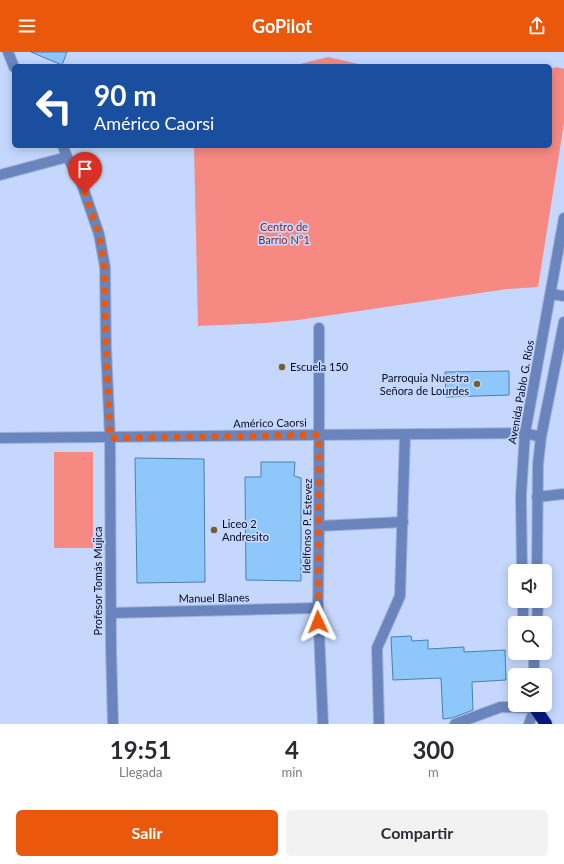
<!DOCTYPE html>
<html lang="es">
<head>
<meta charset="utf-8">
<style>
  body { margin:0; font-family:Lato,sans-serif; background:#f2f2f3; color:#2b2b33; height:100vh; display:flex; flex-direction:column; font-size:15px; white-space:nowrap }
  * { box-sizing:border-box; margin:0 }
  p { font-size:13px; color:#7c7c81 }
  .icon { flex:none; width:22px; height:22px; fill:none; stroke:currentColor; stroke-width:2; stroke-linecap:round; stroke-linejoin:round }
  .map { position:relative; height:672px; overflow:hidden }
  .details { display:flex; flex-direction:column; background:#fff; flex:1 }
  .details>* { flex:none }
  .top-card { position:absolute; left:12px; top:12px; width:540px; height:84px; border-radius:6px; box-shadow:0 2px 10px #0003; background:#1a4fa0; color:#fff; overflow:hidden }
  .tools { position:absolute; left:508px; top:512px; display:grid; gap:8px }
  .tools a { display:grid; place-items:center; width:44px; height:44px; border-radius:6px; background:#fff; box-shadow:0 2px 10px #0003; font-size:20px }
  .pin { position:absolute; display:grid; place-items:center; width:34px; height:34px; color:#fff; margin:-41px -17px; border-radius:50% 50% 50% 0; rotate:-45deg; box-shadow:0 0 4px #0007 }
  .pin .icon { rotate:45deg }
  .me { position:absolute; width:44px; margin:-22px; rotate:358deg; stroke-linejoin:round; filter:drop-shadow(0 0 3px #0008) }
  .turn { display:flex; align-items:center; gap:14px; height:84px; padding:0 16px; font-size:18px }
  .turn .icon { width:52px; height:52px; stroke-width:2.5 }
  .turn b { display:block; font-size:28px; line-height:34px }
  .eta { display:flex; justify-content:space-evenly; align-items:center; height:68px; text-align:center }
  .eta b { font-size:24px; font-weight:700; line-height:28px }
  .primary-button { display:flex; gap:8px; margin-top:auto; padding:8px 16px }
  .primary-button a { flex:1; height:46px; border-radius:6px; background:#ea580c; color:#fff; font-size:16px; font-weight:700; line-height:46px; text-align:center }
  .primary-button a+a { background:#f2f2f3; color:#2b2b33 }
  header { display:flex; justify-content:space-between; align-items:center; height:52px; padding:0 16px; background:#ea580c; color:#fff; font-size:18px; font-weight:700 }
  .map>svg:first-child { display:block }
  .green { fill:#f68981 }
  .building { fill:#8ec8fa; stroke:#4981b0 }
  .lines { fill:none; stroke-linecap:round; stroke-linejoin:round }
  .minor-casing { stroke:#a2b2d6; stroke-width:12 }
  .highway-casing { stroke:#a2b2d6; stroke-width:14 }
  .minor { stroke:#6a84be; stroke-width:10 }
  .highway { stroke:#05197e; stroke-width:12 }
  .route { stroke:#ea580c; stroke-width:7; stroke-dasharray:0 12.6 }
  .poi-dot { fill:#755f2e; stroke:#c5d7fd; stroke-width:1.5 }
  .labels { text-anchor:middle; stroke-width:3.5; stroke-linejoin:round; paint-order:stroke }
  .park-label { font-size:11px; fill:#8d2223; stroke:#c5d7fd }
  .poi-label { font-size:11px; fill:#050c22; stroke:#c5d7fd; text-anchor:start }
  .street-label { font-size:11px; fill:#050c22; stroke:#c5d7fd }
</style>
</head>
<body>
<header><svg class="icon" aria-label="menu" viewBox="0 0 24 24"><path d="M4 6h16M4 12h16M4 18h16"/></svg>GoPilot<svg class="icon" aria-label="share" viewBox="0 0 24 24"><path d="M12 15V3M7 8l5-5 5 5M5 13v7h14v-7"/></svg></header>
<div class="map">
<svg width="564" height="672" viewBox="0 0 564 672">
  <rect width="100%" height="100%" fill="#c5d7fd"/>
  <!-- green -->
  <g class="green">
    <polygon points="328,5 367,14 292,14"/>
    <polygon points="557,15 564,17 564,71 538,235 507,237 298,268 265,271 198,274 194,94 550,94 550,17"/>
    <rect x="54" y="400" width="39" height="96"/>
  </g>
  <!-- building -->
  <g class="building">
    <polygon points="31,0 67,0 62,13"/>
    <polygon points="509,319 509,343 446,345 445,320"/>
    <polygon points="135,406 204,407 205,530 137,531"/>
    <polygon points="261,410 295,410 294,424 301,426 301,529 246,528 245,425 261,425"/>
    <polygon points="411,584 412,589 428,588 428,597 464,595 464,600 505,598 506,628 472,630 473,658 452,666 443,667 441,626 393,628 391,585"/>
  </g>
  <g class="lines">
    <!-- minor casing -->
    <g class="minor-casing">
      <g id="minor">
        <polyline points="8,0 14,15"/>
        <polyline points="63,94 67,105 80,127 99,182 105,215 106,296 110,385 111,596 113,672"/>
        <polyline points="0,123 67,105"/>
        <polyline points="551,242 564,244"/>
        <polyline points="319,276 319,474 318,556 323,672"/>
        <polyline points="0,386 525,381 541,385"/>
        <polyline points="537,445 564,442"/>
        <polyline points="319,474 403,470"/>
        <polyline points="522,519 521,443 525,381 564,166"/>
        <polyline points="537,519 538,412 541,385 564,270"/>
        <polyline points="523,549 523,567 526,571"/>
        <polyline points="111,561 318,556"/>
        <polyline points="537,571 538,549"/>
        <polyline points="534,601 534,623"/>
        <polyline points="379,672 377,596 400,544 405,383"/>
        <polyline points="455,672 501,655 535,656"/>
        <polyline points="529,672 535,656"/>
      </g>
    </g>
    <!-- highway casing -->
    <g class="highway-casing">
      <polyline id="highway" points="535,656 546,672"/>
    </g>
    <!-- minor -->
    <use href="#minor" class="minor"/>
    <!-- highway -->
    <use href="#highway" class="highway"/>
  </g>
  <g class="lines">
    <!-- route -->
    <polyline class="route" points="85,141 99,182 104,215 106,296 110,386 319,383 318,570"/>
  </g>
  <!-- markers -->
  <g class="poi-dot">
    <circle cx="282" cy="315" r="4"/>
    <circle cx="477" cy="332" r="4"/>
    <circle cx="214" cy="478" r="4"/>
  </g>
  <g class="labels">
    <!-- park labels -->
    <g class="park-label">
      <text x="284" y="179">Centro de<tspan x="284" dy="13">Barrio N°1</tspan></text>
    </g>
    <!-- poi labels -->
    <g class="poi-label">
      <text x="290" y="319">Escuela 150</text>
      <text x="469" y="330" text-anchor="end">Parroquia Nuestra<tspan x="469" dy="13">Señora de Lourdes</tspan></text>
      <text x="222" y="476">Liceo 2<tspan x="222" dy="13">Andresito</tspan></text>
    </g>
    <!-- street labels -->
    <g class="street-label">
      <text transform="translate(521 340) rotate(-80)" y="4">Avenida Pablo G. Ríos</text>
      <text transform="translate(270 371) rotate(-1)" y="4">Américo Caorsi</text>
      <text transform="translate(307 474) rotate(-89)" y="4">Idelfonso P. Estevez</text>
      <text transform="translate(98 529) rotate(-90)" y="4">Profesor Tomás Mujica</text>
      <text transform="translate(214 546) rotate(-1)" y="4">Manuel Blanes</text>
    </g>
  </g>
</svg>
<div class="tools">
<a><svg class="icon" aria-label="sound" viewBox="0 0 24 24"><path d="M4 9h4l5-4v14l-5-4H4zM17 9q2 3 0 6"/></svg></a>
<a><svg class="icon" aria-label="search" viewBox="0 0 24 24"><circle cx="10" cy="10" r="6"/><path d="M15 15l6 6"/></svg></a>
<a><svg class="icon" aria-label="layers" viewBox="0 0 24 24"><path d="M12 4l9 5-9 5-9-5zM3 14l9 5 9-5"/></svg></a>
</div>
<div class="pin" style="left:85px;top:141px;background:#d93025"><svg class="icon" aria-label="arrive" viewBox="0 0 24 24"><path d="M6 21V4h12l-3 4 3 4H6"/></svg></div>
<svg class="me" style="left:318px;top:570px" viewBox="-20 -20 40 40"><path d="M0-17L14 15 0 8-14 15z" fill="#ea580c" stroke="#fff" stroke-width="4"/></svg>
<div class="top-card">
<div class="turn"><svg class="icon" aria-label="left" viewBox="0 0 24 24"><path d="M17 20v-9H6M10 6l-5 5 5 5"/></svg><div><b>90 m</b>Américo Caorsi</div></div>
</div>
</div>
<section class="details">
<div class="eta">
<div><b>19:51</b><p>Llegada</p></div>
<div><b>4</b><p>min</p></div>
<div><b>300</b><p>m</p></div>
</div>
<div class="primary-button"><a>Salir</a><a>Compartir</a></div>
</section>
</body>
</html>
